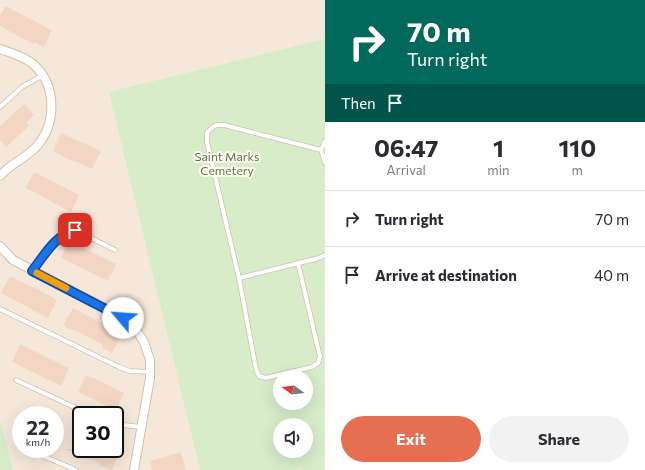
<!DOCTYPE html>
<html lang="en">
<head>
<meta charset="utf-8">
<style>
  body { margin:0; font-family:Commissioner,sans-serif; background:#f2f2f3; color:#2b2b33; height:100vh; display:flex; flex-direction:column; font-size:15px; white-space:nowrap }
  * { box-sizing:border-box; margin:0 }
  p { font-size:13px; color:#7c7c81 }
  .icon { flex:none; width:22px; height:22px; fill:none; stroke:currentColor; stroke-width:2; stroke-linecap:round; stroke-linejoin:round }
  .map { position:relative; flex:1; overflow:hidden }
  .sheet { display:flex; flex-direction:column; background:#fff; width:320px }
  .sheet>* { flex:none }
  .hud { background:#00695c; color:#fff; overflow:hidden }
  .needle { width:26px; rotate:285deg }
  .tools { position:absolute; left:273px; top:370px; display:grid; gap:8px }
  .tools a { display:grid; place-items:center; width:40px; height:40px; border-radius:50%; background:#fff; box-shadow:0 4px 16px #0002; font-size:20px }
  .speed { position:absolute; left:12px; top:406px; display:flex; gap:8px; font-size:20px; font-weight:700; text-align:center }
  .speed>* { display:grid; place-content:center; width:52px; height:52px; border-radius:50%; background:#fff; box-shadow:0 4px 16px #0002; line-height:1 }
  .speed small { font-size:10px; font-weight:400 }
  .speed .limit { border:2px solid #111; border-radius:6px; background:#fff; color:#111 }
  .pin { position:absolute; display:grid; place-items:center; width:34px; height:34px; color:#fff; margin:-17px; border-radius:8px; box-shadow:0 2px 6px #0006 }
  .me { position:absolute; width:44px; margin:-22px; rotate:297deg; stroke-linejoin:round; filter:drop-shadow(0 0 3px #0008) }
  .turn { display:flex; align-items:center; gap:14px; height:84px; padding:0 16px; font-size:18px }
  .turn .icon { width:52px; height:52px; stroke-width:2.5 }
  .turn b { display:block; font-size:28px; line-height:34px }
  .then { display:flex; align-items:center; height:38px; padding:0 16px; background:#0003; gap:8px; font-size:15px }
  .eta { display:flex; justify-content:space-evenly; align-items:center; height:68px; text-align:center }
  .eta b { font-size:24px; font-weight:700; line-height:28px }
  .primary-button { display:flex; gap:8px; margin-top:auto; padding:8px 16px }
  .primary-button a { flex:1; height:46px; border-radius:24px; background:#e76f51; color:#fff; font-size:16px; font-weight:700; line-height:46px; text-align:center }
  .primary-button a+a { background:#f2f2f3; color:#2b2b33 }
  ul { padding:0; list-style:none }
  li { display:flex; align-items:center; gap:12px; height:56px; padding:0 16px; border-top:1px solid #e1e1e2 }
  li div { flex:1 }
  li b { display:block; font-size:15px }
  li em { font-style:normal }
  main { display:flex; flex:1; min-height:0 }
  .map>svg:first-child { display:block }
  .residential { fill:#f5e8da; fill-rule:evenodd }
  .green { fill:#d8ecc9; fill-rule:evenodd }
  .building { fill:#f3d5c3 }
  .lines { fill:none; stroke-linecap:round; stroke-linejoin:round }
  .lane-casing { stroke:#d1beb0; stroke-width:5.5 }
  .street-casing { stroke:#d1beb0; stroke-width:10 }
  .lane { stroke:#fff; stroke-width:4 }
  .street { stroke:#fff; stroke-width:8 }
  .route-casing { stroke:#114b97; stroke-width:10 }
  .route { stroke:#1a73e8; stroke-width:7 }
  .slow { stroke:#f59e0b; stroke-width:7 }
  .labels { text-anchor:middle; stroke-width:4; stroke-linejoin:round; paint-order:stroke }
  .park-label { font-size:12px; fill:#537a41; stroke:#fffaf3 }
</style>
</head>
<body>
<main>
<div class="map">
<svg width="325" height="470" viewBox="0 0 325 470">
  <rect width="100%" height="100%" fill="#fdf6ec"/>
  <!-- residential -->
  <path class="residential" d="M 0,0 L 325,0 L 325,470 L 0,470 ZM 280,377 L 306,377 L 306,403 L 280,403 ZM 21,415 L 55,415 L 55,449 L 21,449 ZM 81,415 L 115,415 L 115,449 L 81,449 ZM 280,425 L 306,425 L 306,451 L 280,451 Z"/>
  <!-- green -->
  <g class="green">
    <path d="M 325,39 L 325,470 L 301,470 L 302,468 L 296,469 L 297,470 L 200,470 L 109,92 ZM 280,377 L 306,377 L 306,403 L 280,403 ZM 280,425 L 306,425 L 306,451 L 280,451 Z"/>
    <polygon points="0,420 13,470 0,470"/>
  </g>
  <!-- building -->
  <g class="building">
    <polygon points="5,6 52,30 44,47 34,42 33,44 0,26 0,16"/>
    <polygon points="24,104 34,115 26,123 29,126 6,147 0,140 0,126"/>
    <polygon points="61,133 101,151 92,169 72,160 72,161 53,151"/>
    <polygon points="34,172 79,195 71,212 26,188"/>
    <polygon points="69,241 116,264 108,281 61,258"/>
    <polygon points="10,276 39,290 57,300 48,318 1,293"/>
    <polygon points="73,308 102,323 111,329 111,330 121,335 112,353 102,348 103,345 75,330 75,331 63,326"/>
    <polygon points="20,344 69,368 61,386 12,362"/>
    <polygon points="86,375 105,383 105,384 124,393 116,410 78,392"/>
    <polygon points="55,425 64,429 55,449"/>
    <polygon points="65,449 112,449 119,453 112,470 109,470 99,465 100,463"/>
    <polygon points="181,452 186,470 152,470 150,461"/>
  </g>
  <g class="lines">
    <!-- lane casing -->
    <g class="lane-casing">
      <g id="lane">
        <polyline points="0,107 22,87 43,75"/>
        <polyline points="325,141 321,150 325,163"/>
        <path d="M 298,263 L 320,357 L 318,363 L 312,367 L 266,378 L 259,376 L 256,369 L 239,278 L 207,142 L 207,133 C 212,126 216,124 224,125 L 321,150"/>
        <path d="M 32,270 C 44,256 55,235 75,230 L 115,250"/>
        <polyline points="239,278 319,258 325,255"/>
        <polyline points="0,309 119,367 130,371 150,372"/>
        <polyline points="16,380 91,415"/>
        <polyline points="115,424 141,427"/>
        <polyline points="27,449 76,470"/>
      </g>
    </g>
    <!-- street casing -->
    <g class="street-casing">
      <g id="street">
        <path d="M 0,49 C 11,53 24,56 33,64 C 57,85 57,124 36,147 C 26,158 10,164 0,176"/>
        <polyline points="0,246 13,260 123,318 135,328 144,342 150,360 150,378 134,470"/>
      </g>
    </g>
    <!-- lane -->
    <use href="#lane" class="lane"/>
    <!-- street -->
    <use href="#street" class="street"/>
  </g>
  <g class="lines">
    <!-- route casing -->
    <g class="route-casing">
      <path id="route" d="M 75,230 C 55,235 44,256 32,271 L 123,318"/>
    </g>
    <!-- route -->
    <use href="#route" class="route"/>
    <!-- slow -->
    <polyline class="slow" points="37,273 66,288"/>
  </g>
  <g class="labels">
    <!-- park labels -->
    <g class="park-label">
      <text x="227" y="161">Saint Marks<tspan x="227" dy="14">Cemetery</tspan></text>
    </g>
  </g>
</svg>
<div class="tools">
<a><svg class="needle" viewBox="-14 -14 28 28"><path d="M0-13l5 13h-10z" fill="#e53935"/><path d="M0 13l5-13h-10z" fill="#7c7c81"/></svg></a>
<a><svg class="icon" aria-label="sound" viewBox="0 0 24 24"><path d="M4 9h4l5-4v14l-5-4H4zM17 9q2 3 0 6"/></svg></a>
</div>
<div class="speed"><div>22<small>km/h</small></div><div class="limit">30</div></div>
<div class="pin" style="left:75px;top:230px;background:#d93025"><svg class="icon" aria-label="arrive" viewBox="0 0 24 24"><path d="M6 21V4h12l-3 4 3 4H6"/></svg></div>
<svg class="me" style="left:123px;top:318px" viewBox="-20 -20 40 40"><circle r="19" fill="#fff"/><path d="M0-13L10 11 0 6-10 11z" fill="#1a73e8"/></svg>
</div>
<section class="sheet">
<div class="hud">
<div class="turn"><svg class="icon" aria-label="right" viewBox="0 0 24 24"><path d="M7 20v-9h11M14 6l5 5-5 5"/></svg><div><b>70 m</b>Turn right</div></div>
<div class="then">Then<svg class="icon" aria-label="arrive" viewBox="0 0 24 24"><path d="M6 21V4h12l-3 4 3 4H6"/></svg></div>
</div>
<div class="eta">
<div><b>06:47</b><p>Arrival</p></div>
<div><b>1</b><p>min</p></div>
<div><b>110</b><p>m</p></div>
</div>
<ul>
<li><svg class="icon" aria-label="right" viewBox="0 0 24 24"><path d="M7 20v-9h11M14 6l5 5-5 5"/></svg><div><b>Turn right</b></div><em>70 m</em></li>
<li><svg class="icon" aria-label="arrive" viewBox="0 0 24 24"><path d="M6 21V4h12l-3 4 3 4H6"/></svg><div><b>Arrive at destination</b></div><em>40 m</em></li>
</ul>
<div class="primary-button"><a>Exit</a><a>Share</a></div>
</section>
</main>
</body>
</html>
